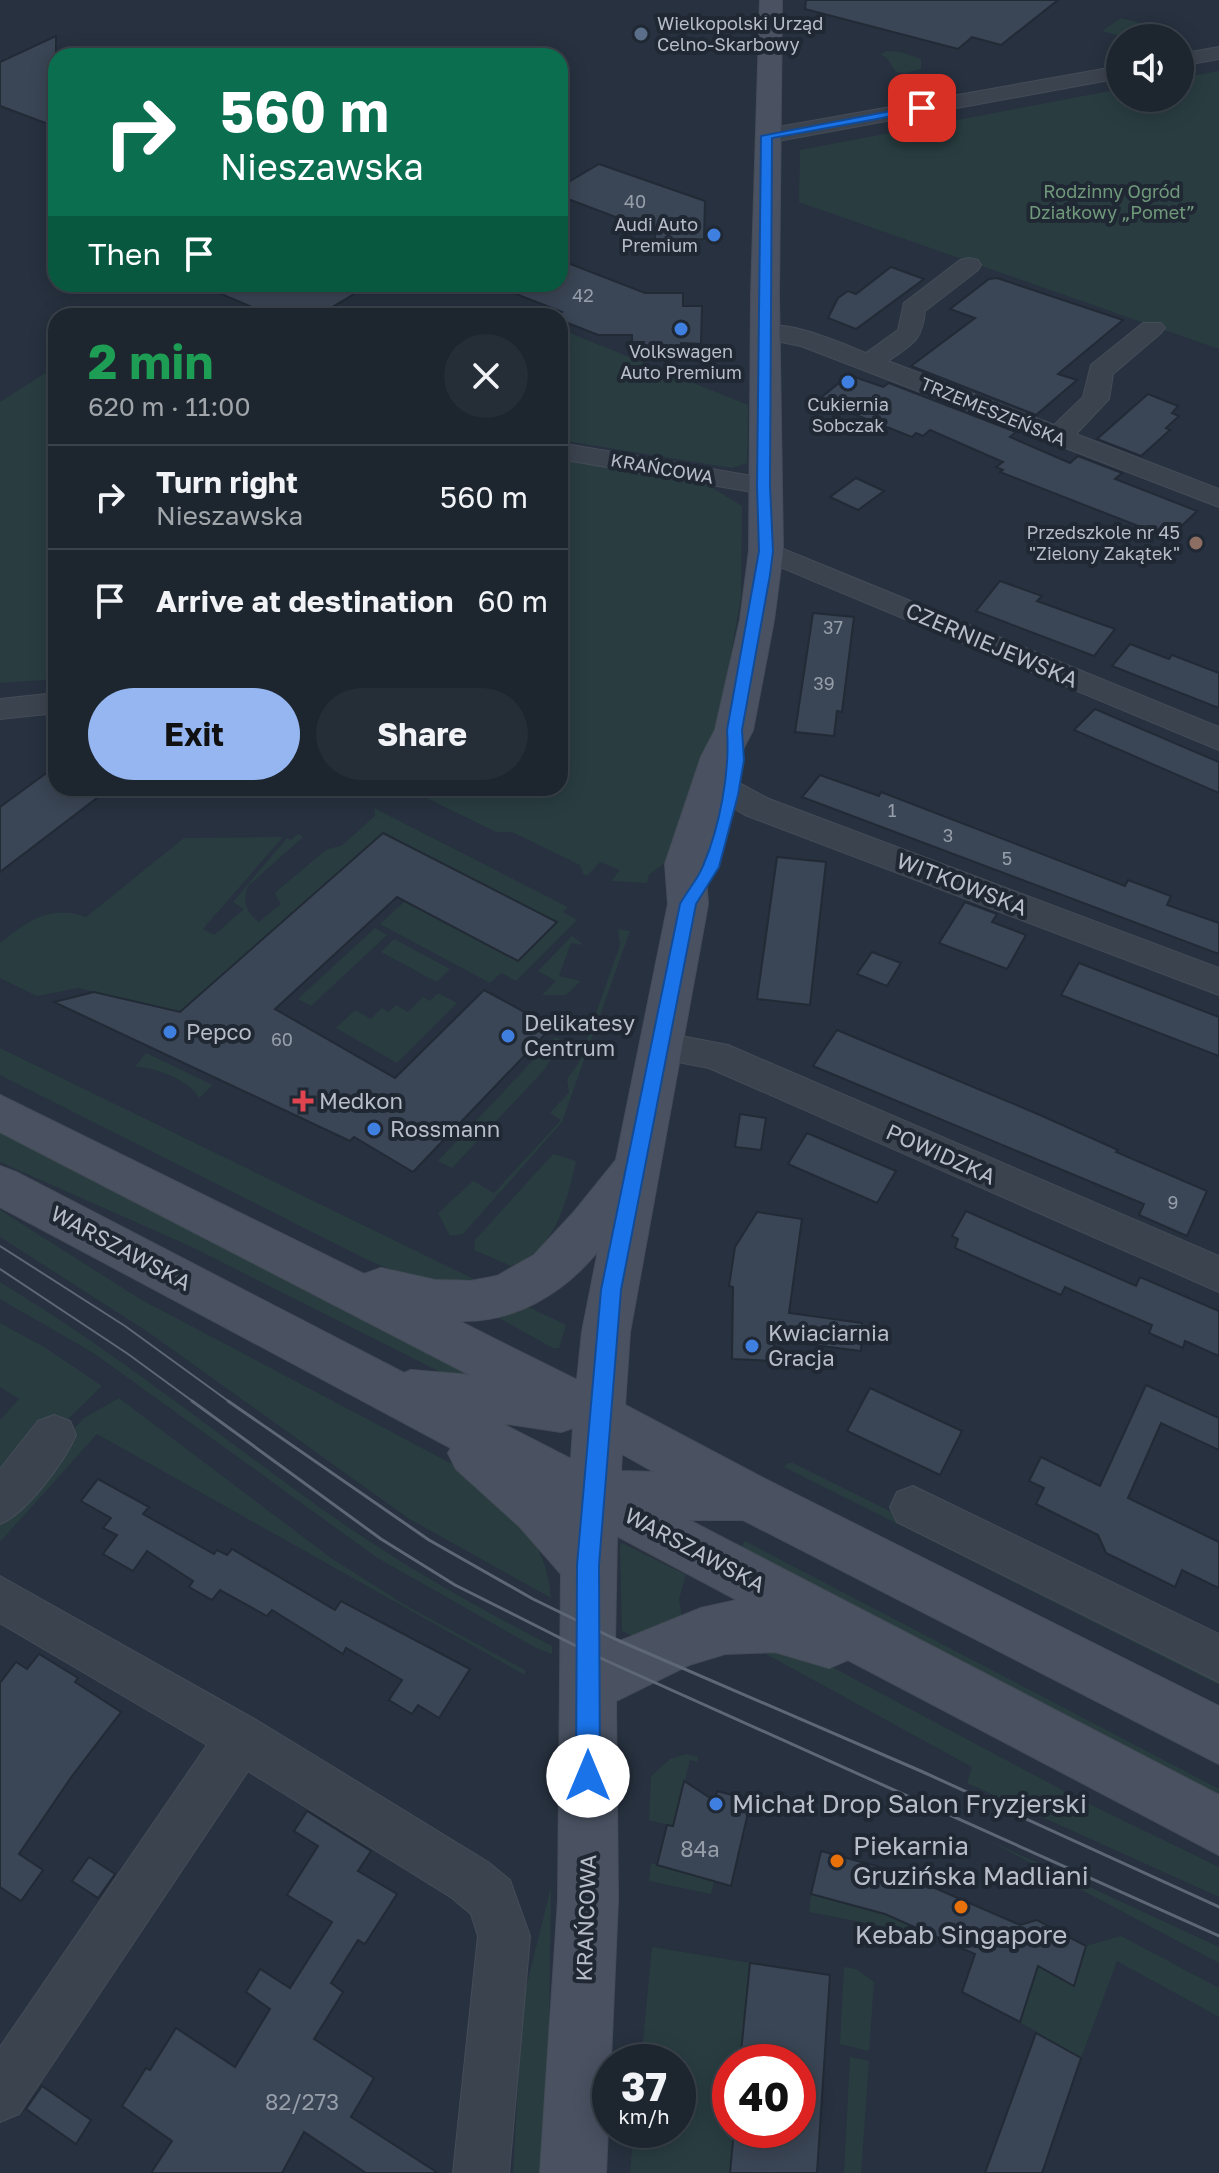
<!DOCTYPE html>
<html lang="en">
<head>
<meta charset="utf-8">
<style>
  body { margin:0; font-family:"Golos Text",sans-serif; background:#252d37; color:#f1f3f6; height:100vh; display:flex; flex-direction:column; font-size:30px; white-space:nowrap }
  * { box-sizing:border-box; margin:0 }
  p { font-size:26px; color:#a0a5aa }
  .icon { flex:none; width:44px; height:44px; fill:none; stroke:currentColor; stroke-width:2; stroke-linecap:round; stroke-linejoin:round }
  .map { position:relative; flex:1; overflow:hidden }
  .panel { position:absolute; left:48px; top:308px; width:520px; height:488px; display:flex; flex-direction:column; background:#1d252f; border-radius:24px; box-shadow:0 4px 20px #0003,0 0 0 2px #3b424b }
  .panel>* { flex:none }
  .top-card { position:absolute; left:48px; top:48px; width:520px; height:244px; border-radius:24px; box-shadow:0 4px 20px #0003,0 0 0 2px #3b424b; background:#0b6e4f; color:#fff; overflow:hidden }
  .buttons { position:absolute; left:1106px; top:24px; display:grid; gap:16px }
  .buttons a { display:grid; place-items:center; width:88px; height:88px; border-radius:50%; background:#1d252f; box-shadow:0 4px 20px #0003,0 0 0 2px #3b424b; font-size:40px }
  .speed { position:absolute; left:592px; top:2044px; display:flex; gap:16px; font-size:40px; font-weight:700; text-align:center }
  .speed>* { display:grid; place-content:center; width:104px; height:104px; border-radius:50%; background:#1d252f; box-shadow:0 4px 20px #0003,0 0 0 2px #3b424b; line-height:1 }
  .speed small { font-size:20px; font-weight:400 }
  .speed .limit { border:12px solid #d22; background:#fff; color:#111 }
  .pin { position:absolute; display:grid; place-items:center; width:68px; height:68px; color:#fff; margin:-34px; border-radius:16px; box-shadow:0 4px 12px #0006 }
  .me { position:absolute; width:88px; margin:-44px; rotate:0deg; stroke-linejoin:round; filter:drop-shadow(0 0 6px #0008) }
  .turn { display:flex; align-items:center; gap:28px; height:168px; padding:0 40px; font-size:36px }
  .turn .icon { width:104px; height:104px; stroke-width:2.5 }
  .turn b { display:block; font-size:56px; line-height:68px }
  .then { display:flex; align-items:center; height:76px; padding:0 40px; background:#0003; gap:16px; font-size:30px }
  .round { display:grid; place-items:center; flex:none; width:84px; height:84px; border-radius:42px; background:#252d37 }
  .head { display:flex; align-items:center; justify-content:space-between; height:136px; padding:0 40px }
  h1 { font-size:48px; font-weight:700; line-height:60px; color:#1e9e55 }
  .action { display:flex; gap:16px; margin-top:auto; padding:16px 40px }
  .action a { flex:1; height:92px; border-radius:48px; background:#95b6f1; color:#111; font-size:32px; font-weight:700; line-height:92px; text-align:center }
  .action a+a { background:#252d37; color:#f1f3f6 }
  ul { padding:0; list-style:none }
  li { display:flex; align-items:center; gap:24px; height:104px; padding:0 40px; border-top:2px solid #3b424b }
  li div { flex:1 }
  li b { display:block; font-size:30px }
  li em { font-style:normal }
  .map>svg:first-child { display:block }
  .green { fill:#293d40 }
  .building { fill:#3a4555; stroke:#222a36; stroke-width:2 }
  .lines { fill:none; stroke-linecap:round; stroke-linejoin:round }
  .street-casing { stroke:#454c58; stroke-width:2 }
  .secondary-casing { stroke:#454c58; stroke-width:2 }
  .street { fill:#3b434f; fill-rule:evenodd }
  .secondary { fill:#4a5262; fill-rule:evenodd }
  .tram-far1 { stroke:#5e6776; stroke-width:2 }
  .tram { stroke:#5e6776; stroke-width:3 }
  .route { fill:#1a73e8; stroke:#114b97; stroke-width:2 }
  .service-dot { fill:#5c6f8a; stroke:#202834; stroke-width:3 }
  .shop-dot { fill:#3f7fe0; stroke:#202834; stroke-width:3 }
  .education-dot { fill:#8d6e63; stroke:#202834; stroke-width:3 }
  .health-dot { fill:#e0444e; stroke:#202834; stroke-width:3 }
  .food-dot { fill:#e8710a; stroke:#202834; stroke-width:3 }
  .labels { text-anchor:middle; stroke-width:8; stroke-linejoin:round; paint-order:stroke }
  .far-poi-label { font-size:18px; fill:#b8bec9; stroke:#202834; text-anchor:end }
  .far-park-label { font-size:18px; fill:#70997b; stroke:#202834 }
  .number-label { font-size:18px; fill:#969eaa }
  .far-street-label { font-size:18px; fill:#b8bec9; stroke:#202834 }
  .street-label { font-size:22px; fill:#b8bec9; stroke:#202834 }
  .poi-label { font-size:22px; fill:#b8bec9; stroke:#202834; text-anchor:start }
  .near-number-label { font-size:22px; fill:#969eaa }
  .near-poi-label { font-size:26px; fill:#b8bec9; stroke:#202834; text-anchor:start }
</style>
</head>
<body>
<div class="map">
<svg width="1219" height="2173" viewBox="0 0 1219 2173">
  <rect width="100%" height="100%" fill="#27313f"/>
  <!-- green -->
  <g class="green">
    <polygon points="1121,18 1182,34 1177,38 1127,38 1102,31"/>
    <polygon points="886,51 901,52 921,59 921,69 906,73 896,72 886,57 880,55"/>
    <polygon points="1219,71 1219,349 799,202 800,150 1120,89 1120,98 1180,98 1180,78"/>
    <polygon points="560,329 748,405 747,463 732,468 560,440"/>
    <polygon points="50,370 56,372 56,675 45,680 0,683 0,402"/>
    <polygon points="560,457 701,481 742,506 741,596 712,766 668,860 649,875 647,883 611,881 620,870 600,862 587,876 583,874 580,865 512,832 496,832 406,788 560,788"/>
    <path d="M 374,808 L 568,907 L 563,912 L 577,920 L 516,981 L 501,973 L 490,983 L 380,924 L 405,901 L 425,854 L 383,833 L 235,963 L 232,975 L 226,971 L 213,983 L 209,995 L 203,991 L 180,1012 L 78,988 L 37,996 L 0,978 L 0,943 C 28,921 49,904 86,917 L 184,838 L 283,837 L 203,929 L 214,935 L 244,909 L 233,902 L 287,838 L 291,840 L 298,834 L 303,837 L 248,886 C 242,902 246,912 259,922 L 281,904 L 275,894 L 278,890 L 327,849 L 341,846 L 375,816 Z"/>
    <polygon points="375,928 387,935 311,1006 298,999"/>
    <polygon points="618,929 630,931 562,1122 463,1234 450,1236 438,1213 473,1181 494,1193 561,1120 550,1113 569,1092 567,1079 578,1064 620,945"/>
    <polygon points="572,936 584,945 571,943 559,976 581,981 566,995 542,995 556,981 538,971"/>
    <polygon points="394,939 450,969 437,982 381,952"/>
    <polygon points="438,993 457,1003 397,1063 336,1028 355,1010 371,1019 382,1008 389,1012 396,1005 408,1012 423,997 430,1001"/>
    <polygon points="555,1037 560,1039 546,1068 452,1168 438,1161"/>
    <path d="M 0,1048 L 488,1286 C 447,1292 407,1276 370,1261 L 0,1075 Z"/>
    <path d="M 146,1053 L 213,1085 L 199,1098 C 191,1081 153,1066 135,1067 Z"/>
    <polygon points="0,1129 473,1375 454,1379 192,1247 0,1162"/>
    <path d="M 553,1154 L 576,1161 C 567,1202 555,1251 511,1266 L 474,1250 L 475,1240 Z"/>
    <path d="M 0,1210 L 140,1299 L 454,1465 C 502,1496 547,1537 551,1598 L 408,1518 L 148,1332 L 0,1237 Z"/>
    <path d="M 0,1282 C 113,1350 215,1433 322,1509 C 395,1561 472,1605 552,1646 L 552,1654 L 536,1648 L 376,1557 L 95,1354 L 0,1299 Z"/>
    <polygon points="520,1303 566,1325 559,1348 553,1348 492,1314"/>
    <polygon points="0,1323 44,1347 102,1386 42,1444 0,1496 0,1420 19,1399 0,1387"/>
    <polygon points="119,1398 331,1558 405,1605 525,1670 525,1675 97,1434 0,1542 0,1518 49,1455 84,1418"/>
    <polygon points="788,1463 793,1463 1219,1675 1219,1685 784,1467"/>
    <polygon points="745,1541 1219,1789 1219,1795 742,1547"/>
    <polygon points="622,1543 686,1575 679,1599 683,1624 652,1645 622,1631 620,1546"/>
    <polygon points="744,1642 813,1657 1081,1800 1219,1867 1219,1897 967,1783 972,1767"/>
    <polygon points="686,1754 698,1757 697,1762 690,1760 673,1826 649,1820 651,1776 670,1759"/>
    <polygon points="986,1839 1219,1947 1219,1963"/>
    <polygon points="651,1863 714,1881 711,1894 649,1881"/>
    <polygon points="551,1887 547,2173 513,2173 523,2000"/>
    <polygon points="811,1894 885,1914 912,1925 909,1935 882,1926 809,1912"/>
    <polygon points="1121,1936 1219,1988 1219,2017 1117,1961 1081,2058 1020,2022 1015,1955 1073,1985 1086,1946"/>
    <polygon points="652,1947 750,1963 740,2062 730,2062 730,2130 734,2130 730,2173 630,2173 634,2130 678,2130 678,2062 641,2062"/>
    <polygon points="844,1967 856,1969 874,1982 869,2051 840,2044"/>
    <polygon points="850,2057 869,2061 861,2173 844,2173"/>
  </g>
  <!-- building -->
  <g class="building">
    <polygon points="806,0 1058,0 1001,45 972,37 958,49 805,9"/>
    <polygon points="56,36 56,127 0,106 0,62"/>
    <polygon points="599,164 705,201 704,239 655,240 655,230 636,229 637,225 560,196 560,187"/>
    <polygon points="560,260 645,293 683,293 683,306 702,306 701,344 681,343 681,352 643,351 644,342 632,342 632,335 598,335 560,320 560,316 556,316 562,312 496,286 560,284"/>
    <polygon points="891,267 924,279 856,329 828,318 838,298 848,291 856,294"/>
    <polygon points="997,278 1123,320 1058,374 1077,380 1036,415 911,366 975,318 950,309 989,279"/>
    <polygon points="198,284 371,284 317,316 273,316"/>
    <polygon points="849,375 883,387 889,383 1016,432 1010,437 1070,463 1078,456 1122,473 1115,479 1197,511 1169,538 1000,472 1003,470 996,467 1003,462 930,430 923,436 916,433 912,437 818,400"/>
    <polygon points="1148,394 1178,406 1172,413 1179,416 1166,428 1170,430 1141,456 1097,439"/>
    <polygon points="856,478 884,491 858,510 830,497"/>
    <polygon points="1000,581 1042,596 1037,601 1115,629 1094,656 976,611"/>
    <polygon points="813,613 854,617 842,712 837,711 834,736 795,732"/>
    <polygon points="1130,644 1169,659 1172,655 1219,673 1219,708 1112,666"/>
    <polygon points="1095,709 1219,762 1219,793 1074,730"/>
    <polygon points="56,766 56,788 110,788 0,872 0,807"/>
    <polygon points="820,775 879,796 881,792 1125,886 1128,880 1171,896 1167,905 1219,923 1219,954 802,797"/>
    <polygon points="383,833 557,922 518,961 397,897 275,1009 395,1078 484,990 552,1027 413,1172 354,1137 350,1141 54,1002 94,992 180,1012"/>
    <polygon points="777,857 826,862 810,1005 757,999"/>
    <polygon points="965,902 997,914 992,922 1026,935 1007,969 939,943"/>
    <polygon points="872,952 901,963 887,986 857,974"/>
    <polygon points="1079,963 1219,1017 1219,1056 1061,995"/>
    <polygon points="837,1030 1040,1115 1118,1150 1116,1152 1207,1191 1187,1236 1139,1215 1144,1204 813,1066"/>
    <polygon points="740,1114 766,1118 761,1150 735,1147"/>
    <polygon points="807,1133 896,1171 877,1203 788,1164"/>
    <polygon points="966,1211 1136,1286 1140,1277 1219,1311 1219,1356 1185,1341 1183,1348 1149,1333 1152,1325 1065,1287 1061,1295 955,1248 958,1239 952,1236"/>
    <polygon points="757,1212 802,1219 789,1313 862,1323 861,1351 774,1340 774,1361 732,1359 733,1287 729,1286 735,1247"/>
    <polygon points="1146,1385 1219,1418 1219,1450 1161,1423 1128,1498 1219,1542 1219,1588 1182,1570 1175,1587 1106,1553 1098,1535 1036,1504 1044,1488 1029,1481 1041,1457 1100,1486"/>
    <polygon points="870,1388 962,1431 940,1475 847,1431"/>
    <polygon points="98,1479 149,1507 143,1514 214,1554 217,1550 227,1555 232,1549 335,1610 341,1601 470,1669 439,1718 418,1705 412,1714 389,1700 402,1680 346,1648 343,1654 272,1610 267,1616 220,1590 212,1600 189,1587 193,1581 147,1551 133,1571 103,1554 117,1535 103,1528 111,1518 81,1501"/>
    <polygon points="39,1654 78,1678 75,1682 121,1712 72,1776 19,1854 43,1870 21,1901 0,1887 0,1683 16,1662 27,1669"/>
    <polygon points="684,1781 715,1801 717,1791 751,1800 731,1886 657,1865 667,1825 673,1826"/>
    <polygon points="307,1811 371,1851 358,1871 397,1894 365,1944 358,1940 331,1983 343,1992 314,2039 374,2078 351,2117 438,2173 366,2173 304,2132 282,2173 151,2173 172,2141 122,2106 146,2068 150,2070 176,2028 235,2067 270,2009 246,1992 260,1969 290,1988 332,1922 287,1895 318,1846 294,1831"/>
    <polygon points="821,1851 898,1872 1020,1925 1037,1920 1086,1946 1074,1986 1038,1966 1020,2022 962,1992 975,1954 885,1914 811,1894"/>
    <polygon points="89,1857 115,1874 98,1898 72,1881"/>
    <polygon points="750,1963 830,1975 817,2173 730,2173 734,2130 798,2130 798,2062 740,2062"/>
    <polygon points="1036,2033 1081,2058 1042,2173 985,2173"/>
    <polygon points="42,2086 91,2120 76,2144 26,2109"/>
  </g>
  <g class="lines">
    <!-- street casing -->
    <g class="street-casing">
      <g id="street">
        <polygon points="1219,47 1219,59 1180,66 1180,54"/>
        <polygon points="1120,66 1120,78 767,143 756,136 767,129"/>
        <path d="M 969,258 L 978,260 L 981,265 L 978,270 L 925,311 C 922,342 912,344 888,361 L 1054,425 L 1083,397 L 1091,365 L 1143,323 L 1161,323 L 1165,328 L 1161,333 L 1113,374 L 1109,399 L 1076,434 L 1219,489 L 1219,507 L 801,346 L 756,337 L 752,332 L 756,327 C 788,319 836,341 866,353 L 898,330 L 904,303 L 960,260 Z"/>
        <polygon points="560,443 764,478 774,480 778,486 774,492 764,494 560,459"/>
        <polygon points="766,542 1219,727 1219,750 756,557 752,551 756,545"/>
        <polygon points="56,693 56,713 0,719 0,699"/>
        <polygon points="714,763 726,766 739,783 769,799 1219,968 1219,995 745,815 716,798 698,774 702,766"/>
        <polygon points="660,1032 728,1045 1219,1256 1219,1292 709,1068 647,1056 641,1046 647,1036"/>
        <path d="M 54,1415 L 70,1421 L 76,1435 C 64,1462 27,1513 0,1524 L 0,1469 L 38,1421 Z"/>
        <polygon points="913,1486 1219,1634 1219,1682 897,1522 890,1507 897,1492"/>
        <polygon points="0,1576 258,1721 488,1862 510,1880 530,1936 509,2173 453,2173 478,1936 471,1914 452,1898 248,1771 19,2114 0,2122 0,2047 207,1745 0,1623"/>
      </g>
    </g>
    <!-- secondary casing -->
    <g class="secondary-casing">
      <path id="secondary" d="M 760,0 L 782,0 L 779,295 L 783,551 L 774,620 L 753,730 L 739,757 L 705,864 L 708,904 L 630,1332 L 625,1405 L 767,1480 L 1219,1706 L 1219,1764 L 743,1520 L 689,1520 L 1219,1795 L 1219,1855 L 848,1660 L 829,1668 L 775,1652 L 725,1654 L 689,1665 L 616,1701 L 618,1900 L 606,2173 L 540,2173 L 558,1900 L 561,1574 L 520,1527 L 456,1469 L 448,1453 L 451,1448 L 0,1207 L 0,1166 L 16,1172 L 404,1373 L 411,1370 L 470,1375 L 0,1132 L 0,1095 L 364,1274 L 381,1268 L 435,1280 L 471,1281 L 497,1276 L 534,1255 L 574,1212 L 616,1160 L 668,904 L 665,864 L 701,757 L 715,730 L 740,620 L 749,551 L 751,295 ZM 598,1251 L 582,1332 L 577,1380 L 459,1321 C 514,1323 564,1293 598,1251 ZM 501,1423 L 561,1432 L 573,1428 L 571,1459 ZM 622,1454 L 654,1472 L 621,1471 ZM 617,1536 L 737,1600 L 701,1608 L 615,1643 Z"/>
    </g>
    <!-- street -->
    <use href="#street" class="street"/>
    <!-- secondary -->
    <use href="#secondary" class="secondary"/>
    <!-- tram-far1 -->
    <g class="tram-far1">
      <polyline points="0,1246 125,1326 231,1403"/>
      <polyline points="0,1269 128,1354 195,1403"/>
    </g>
    <!-- tram -->
    <g class="tram">
      <polyline points="192,1401 381,1539 455,1585 598,1657 1219,1936"/>
      <polyline points="228,1401 429,1540 533,1599 615,1639 923,1772 1219,1907"/>
    </g>
  </g>
  <!-- route -->
  <path class="route" d="M 922,105 L 927,108 L 926,110 L 772,138 L 770,486 L 773,551 L 770,575 L 742,730 L 744,760 L 738,795 L 719,867 L 696,904 L 621,1290 L 599,1565 L 600,1776 L 596,1785 L 588,1788 L 579,1785 L 576,1776 L 577,1565 L 601,1290 L 680,904 C 687,891 698,879 703,866 C 720,826 730,772 727,730 L 759,551 L 757,486 L 761,136 Z"/>
  <!-- markers -->
  <circle class="service-dot" cx="641" cy="34" r="8"/>
  <g class="shop-dot">
    <circle cx="714" cy="235" r="8"/>
    <circle cx="681" cy="329" r="8"/>
    <circle cx="848" cy="382" r="8"/>
    <circle cx="170" cy="1032" r="8"/>
    <circle cx="508" cy="1036" r="8"/>
    <circle cx="374" cy="1129" r="8"/>
    <circle cx="752" cy="1346" r="8"/>
    <circle cx="716" cy="1804" r="8"/>
  </g>
  <circle class="education-dot" cx="1196" cy="543" r="8"/>
  <path class="health-dot" d="M299 1089h8v8h8v8h-8v8h-8v-8h-8v-8h8z"/>
  <g class="food-dot">
    <circle cx="837" cy="1861" r="8"/>
    <circle cx="961" cy="1907" r="8"/>
  </g>
  <g class="labels">
    <!-- far-poi labels -->
    <g class="far-poi-label">
      <text x="657" y="30" text-anchor="start">Wielkopolski Urząd<tspan x="657" dy="21">Celno-Skarbowy</tspan></text>
      <text x="698" y="231">Audi Auto<tspan x="698" dy="21">Premium</tspan></text>
      <text x="681" y="358" text-anchor="middle">Volkswagen<tspan x="681" dy="21">Auto Premium</tspan></text>
      <text x="848" y="411" text-anchor="middle">Cukiernia<tspan x="848" dy="21">Sobczak</tspan></text>
      <text x="1180" y="539">Przedszkole nr 45<tspan x="1180" dy="21">"Zielony Zakątek"</tspan></text>
    </g>
    <!-- far-park labels -->
    <g class="far-park-label">
      <text x="1112" y="198">Rodzinny Ogród<tspan x="1112" dy="21">Działkowy „Pomet”</tspan></text>
    </g>
    <!-- number labels -->
    <g class="number-label">
      <text x="635" y="208">40</text>
      <text x="583" y="302">42</text>
      <text x="833" y="634">37</text>
      <text x="824" y="690">39</text>
      <text x="892" y="817">1</text>
      <text x="948" y="842">3</text>
      <text x="1007" y="865">5</text>
      <text x="282" y="1046">60</text>
      <text x="1173" y="1209">9</text>
    </g>
    <!-- far-street labels -->
    <g class="far-street-label">
      <text transform="translate(993 412) rotate(22)" y="6">TRZEMESZEŃSKA</text>
      <text transform="translate(662 469) rotate(10)" y="6">KRAŃCOWA</text>
    </g>
    <!-- street labels -->
    <g class="street-label">
      <text transform="translate(992 645) rotate(23)" y="8">CZERNIEJEWSKA</text>
      <text transform="translate(962 884) rotate(21)" y="8">WITKOWSKA</text>
      <text transform="translate(941 1154) rotate(24)" y="8">POWIDZKA</text>
      <text transform="translate(121 1248) rotate(28)" y="8">WARSZAWSKA</text>
      <text transform="translate(695 1550) rotate(28)" y="8">WARSZAWSKA</text>
      <text transform="translate(586 1918) rotate(-88)" y="8">KRAŃCOWA</text>
    </g>
    <!-- poi labels -->
    <g class="poi-label">
      <text x="524" y="1031">Delikatesy<tspan x="524" dy="25">Centrum</tspan></text>
      <text x="186" y="1040">Pepco</text>
      <text x="319" y="1109">Medkon</text>
      <text x="390" y="1137">Rossmann</text>
      <text x="768" y="1341">Kwiaciarnia<tspan x="768" dy="25">Gracja</tspan></text>
    </g>
    <!-- near-number labels -->
    <g class="near-number-label">
      <text x="700" y="1857">84a</text>
      <text x="302" y="2110">82/273</text>
    </g>
    <!-- near-poi labels -->
    <g class="near-poi-label">
      <text x="732" y="1813">Michał Drop Salon Fryzjerski</text>
      <text x="853" y="1855">Piekarnia<tspan x="853" dy="30">Gruzińska Madliani</tspan></text>
      <text x="961" y="1944" text-anchor="middle">Kebab Singapore</text>
    </g>
  </g>
</svg>
<div class="buttons">
<a><svg class="icon" aria-label="sound" viewBox="0 0 24 24"><path d="M4 9h4l5-4v14l-5-4H4zM17 9q2 3 0 6"/></svg></a>
</div>
<div class="speed"><div>37<small>km/h</small></div><div class="limit">40</div></div>
<div class="pin" style="left:922px;top:108px;background:#d93025"><svg class="icon" aria-label="arrive" viewBox="0 0 24 24"><path d="M6 21V4h12l-3 4 3 4H6"/></svg></div>
<svg class="me" style="left:588px;top:1776px" viewBox="-20 -20 40 40"><circle r="19" fill="#fff"/><path d="M0-13L10 11 0 6-10 11z" fill="#1a73e8"/></svg>
<div class="top-card">
<div class="turn"><svg class="icon" aria-label="right" viewBox="0 0 24 24"><path d="M7 20v-9h11M14 6l5 5-5 5"/></svg><div><b>560 m</b>Nieszawska</div></div>
<div class="then">Then<svg class="icon" aria-label="arrive" viewBox="0 0 24 24"><path d="M6 21V4h12l-3 4 3 4H6"/></svg></div>
</div>
<section class="panel">
<div class="head"><div><h1>2 min</h1><p>620 m · 11:00</p></div><a class="round"><svg class="icon" aria-label="close" viewBox="0 0 24 24"><path d="M6 6l12 12M18 6L6 18"/></svg></a></div>
<ul>
<li><svg class="icon" aria-label="right" viewBox="0 0 24 24"><path d="M7 20v-9h11M14 6l5 5-5 5"/></svg><div><b>Turn right</b><p>Nieszawska</p></div><em>560 m</em></li>
<li><svg class="icon" aria-label="arrive" viewBox="0 0 24 24"><path d="M6 21V4h12l-3 4 3 4H6"/></svg><div><b>Arrive at destination</b></div><em>60 m</em></li>
</ul>
<div class="action"><a>Exit</a><a>Share</a></div>
</section>
</div>
</body>
</html>
